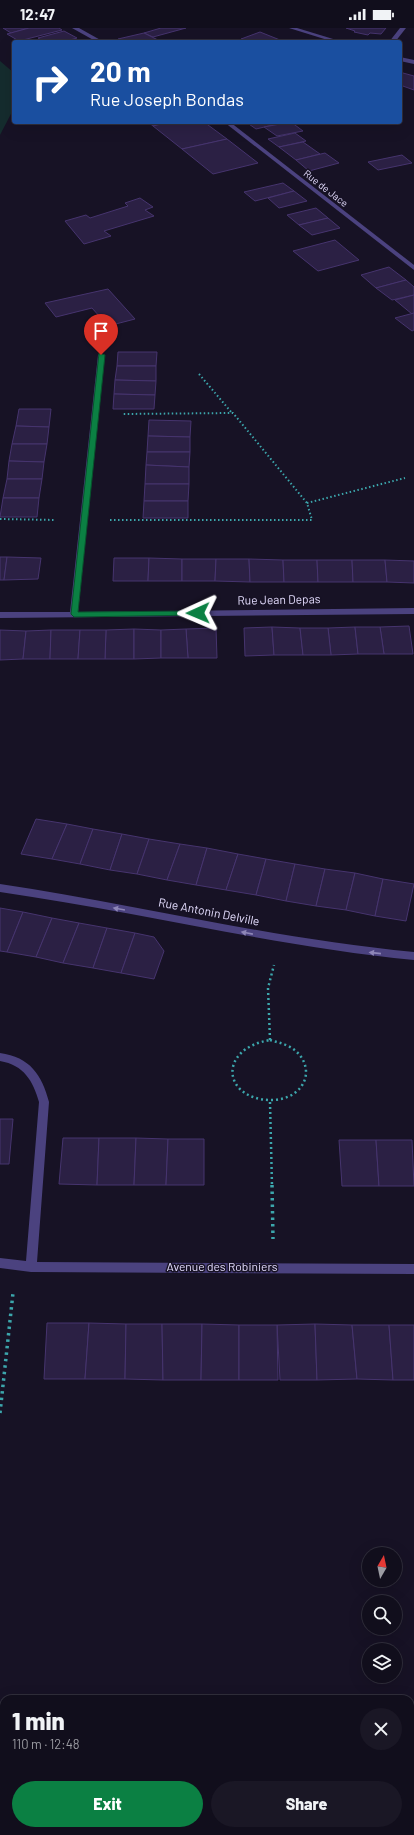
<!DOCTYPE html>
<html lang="en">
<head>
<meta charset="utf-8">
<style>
  body { margin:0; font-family:Barlow,sans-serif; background:#1a1725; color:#f1f3f6; height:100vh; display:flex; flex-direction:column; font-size:15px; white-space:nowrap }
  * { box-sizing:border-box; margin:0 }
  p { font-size:13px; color:#9c9ca3 }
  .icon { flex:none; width:22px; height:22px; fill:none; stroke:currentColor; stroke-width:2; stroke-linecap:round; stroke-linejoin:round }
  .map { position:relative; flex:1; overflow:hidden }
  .panel { position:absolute; left:0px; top:1667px; width:414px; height:140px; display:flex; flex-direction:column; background:#110e1c; border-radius:12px 12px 0 0; box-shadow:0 4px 16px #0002,0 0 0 1px #302e3b }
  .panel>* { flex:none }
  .guide { position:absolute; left:12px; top:12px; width:390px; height:84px; border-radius:4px; box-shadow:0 4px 16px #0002,0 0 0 1px #302e3b; background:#1a4fa0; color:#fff; overflow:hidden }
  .needle { width:26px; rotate:9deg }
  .controls { position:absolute; left:362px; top:1519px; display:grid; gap:8px }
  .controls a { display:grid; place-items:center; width:40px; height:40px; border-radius:50%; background:#110e1c; box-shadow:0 4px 16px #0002,0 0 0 1px #302e3b; font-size:20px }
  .pin { position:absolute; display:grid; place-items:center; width:34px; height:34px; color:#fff; margin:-41px -17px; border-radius:50% 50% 50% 0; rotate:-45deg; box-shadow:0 0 4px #0007 }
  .pin .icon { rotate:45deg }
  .me { position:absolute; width:44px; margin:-22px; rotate:269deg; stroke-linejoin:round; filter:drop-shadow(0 0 3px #0008) }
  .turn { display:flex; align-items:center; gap:14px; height:84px; padding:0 12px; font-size:18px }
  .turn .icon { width:52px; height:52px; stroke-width:2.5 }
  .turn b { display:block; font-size:28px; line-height:34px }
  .round { display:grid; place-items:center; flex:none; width:42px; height:42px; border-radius:21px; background:#1a1725 }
  .overview { display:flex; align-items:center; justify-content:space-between; height:68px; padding:0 12px }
  h1 { font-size:24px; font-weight:800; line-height:30px }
  .cta { display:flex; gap:8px; margin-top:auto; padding:8px 12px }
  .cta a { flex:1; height:46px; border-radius:24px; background:#0b8043; color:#fff; font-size:16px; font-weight:800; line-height:46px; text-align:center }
  .cta a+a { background:#1a1725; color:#f1f3f6 }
  .status { display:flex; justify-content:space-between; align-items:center; height:28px; padding:0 20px; background:#110e1c; direction:ltr }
  .status svg { height:11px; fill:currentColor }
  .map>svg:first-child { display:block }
  .green { fill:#152c2e }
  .building { fill:#2b2044; stroke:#46346e }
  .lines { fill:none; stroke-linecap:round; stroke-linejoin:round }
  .path-far2 { stroke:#3ca6ac; stroke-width:2; stroke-dasharray:1.5 2.5; stroke-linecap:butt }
  .path-far1 { stroke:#3ca6ac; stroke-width:2.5; stroke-dasharray:2 3; stroke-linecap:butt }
  .path { stroke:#3ca6ac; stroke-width:3.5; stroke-dasharray:2.5 4; stroke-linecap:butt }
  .minor { fill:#4b427f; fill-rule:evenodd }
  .oneway { fill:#8e86b7 }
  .route { fill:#0b8043; stroke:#07532c }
  .labels { text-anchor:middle; stroke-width:3; stroke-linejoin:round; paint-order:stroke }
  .far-street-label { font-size:10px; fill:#e1dafb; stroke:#171225 }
  .street-label { font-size:12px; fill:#e1dafb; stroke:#171225 }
</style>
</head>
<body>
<div class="status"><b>12:47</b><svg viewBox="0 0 49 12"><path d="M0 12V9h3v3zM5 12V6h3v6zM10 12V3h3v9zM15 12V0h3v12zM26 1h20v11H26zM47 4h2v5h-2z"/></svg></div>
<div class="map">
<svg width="414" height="1807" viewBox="0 0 414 1807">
  <rect width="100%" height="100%" fill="#171225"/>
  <!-- green -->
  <polygon class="green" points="0,33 14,45 14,80 0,107"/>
  <!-- building -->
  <g class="building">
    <polygon points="3,0 29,0 11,5"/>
    <polygon points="29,0 59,0 62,2 19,13 7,6"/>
    <polygon points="161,0 186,0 153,9 144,5"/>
    <polygon points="346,0 386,0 381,6 370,5 368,7 354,4 355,3"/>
    <polygon points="64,3 77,10 63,14 45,14 38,10"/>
    <polygon points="260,4 280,12 274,14 248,14 241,11"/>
    <polygon points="144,5 162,14 123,14 118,11"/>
    <polygon points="403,45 414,48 414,62 400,57 400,47"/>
    <polygon points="148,94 169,94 153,98"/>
    <polygon points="169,94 204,94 227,111 182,121 153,98"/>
    <polygon points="246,94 280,94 281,95 256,101"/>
    <polygon points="291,94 303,103 277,108 264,99"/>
    <polygon points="295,105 306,113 279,119 268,111"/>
    <polygon points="227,111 258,135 213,146 182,121"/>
    <polygon points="303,114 320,126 296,132 279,119"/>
    <polygon points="325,125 339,135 309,143 296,132"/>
    <polygon points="402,127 412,135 378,142 368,134"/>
    <polygon points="283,155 294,163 255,173 244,164"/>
    <polygon points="294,163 307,173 279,180 268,170"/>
    <polygon points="140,170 153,179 145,182 154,188 104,203 111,208 84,216 65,193 86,187 90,190 128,178 125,175"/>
    <polygon points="316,180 328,190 299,197 287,187"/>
    <polygon points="328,190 340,200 312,207 299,197"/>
    <polygon points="335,212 359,232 318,243 293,223"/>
    <polygon points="389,239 406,252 376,260 361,247"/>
    <polygon points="406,252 414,259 414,267 392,272 376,260"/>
    <polygon points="108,261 135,291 108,298 92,280 56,289 45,275"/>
    <polygon points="414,267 414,285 412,286 395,272"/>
    <polygon points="414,285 414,302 412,303 395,290"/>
    <polygon points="118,324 157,324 156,338 117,338"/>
    <polygon points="117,338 156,338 156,353 115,352"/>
    <polygon points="115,352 156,353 155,367 114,366"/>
    <polygon points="114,366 155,367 154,381 113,381"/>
    <polygon points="19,381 51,381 49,399 16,398"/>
    <polygon points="149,392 191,393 190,409 148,408"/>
    <polygon points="16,398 49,399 47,416 12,416"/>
    <polygon points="148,408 190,409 190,424 147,424"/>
    <polygon points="12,416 47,416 44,434 9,433"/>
    <polygon points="147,424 190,424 189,439 146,437"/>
    <polygon points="9,433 44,434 42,451 7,451"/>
    <polygon points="146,437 189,439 189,456 145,456"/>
    <polygon points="7,451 42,451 39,470 3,470"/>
    <polygon points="145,456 189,456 188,473 144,473"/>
    <polygon points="3,470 39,470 37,489 0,489"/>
    <polygon points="144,473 188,473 188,490 143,490"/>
    <polygon points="0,529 7,529 4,552 0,552"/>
    <polygon points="7,529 41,530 38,551 4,552"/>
    <polygon points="114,530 149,530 148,553 113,553"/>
    <polygon points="149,530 182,531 182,553 148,553"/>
    <polygon points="182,531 216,531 215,553 182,553"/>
    <polygon points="216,531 249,531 250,554 215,553"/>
    <polygon points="249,531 283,532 284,554 250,554"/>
    <polygon points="283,532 317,532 318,554 284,554"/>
    <polygon points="317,532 352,532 353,554 318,554"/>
    <polygon points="352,532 385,532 387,554 353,554"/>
    <polygon points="385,532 414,533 414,555 387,554"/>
    <polygon points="409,598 413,626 384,626 380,599"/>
    <polygon points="272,599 274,627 245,628 244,600"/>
    <polygon points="272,599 300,600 303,627 274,627"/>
    <polygon points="355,599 358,626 331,627 328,600"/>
    <polygon points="355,599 380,599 384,626 358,626"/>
    <polygon points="216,600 217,630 188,630 186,601"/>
    <polygon points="300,600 328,600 331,627 303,627"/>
    <polygon points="134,601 134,631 105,631 106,602"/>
    <polygon points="134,601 161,602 161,630 134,631"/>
    <polygon points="186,601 188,630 161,630 161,602"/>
    <polygon points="0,602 26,603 23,631 0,632"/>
    <polygon points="51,602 50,631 23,631 26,603"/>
    <polygon points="51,602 80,602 78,631 50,631"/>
    <polygon points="80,602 106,602 105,631 78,631"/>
    <polygon points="36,791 67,796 52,831 21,826"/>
    <polygon points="67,796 93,801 80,836 52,831"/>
    <polygon points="93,801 122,806 110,842 80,836"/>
    <polygon points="122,806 149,811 137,846 110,842"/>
    <polygon points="149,811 180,816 167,852 137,846"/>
    <polygon points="180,816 207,820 196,857 167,852"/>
    <polygon points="207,820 238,826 226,862 196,857"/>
    <polygon points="238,826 266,831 256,867 226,862"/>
    <polygon points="266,831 295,836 286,873 256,867"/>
    <polygon points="295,836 325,841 316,878 286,873"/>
    <polygon points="325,841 355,845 346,882 316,878"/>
    <polygon points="355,845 383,851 375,888 346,882"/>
    <polygon points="383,851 414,856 406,893 375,888"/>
    <polygon points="0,880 23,884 7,924 0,923"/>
    <polygon points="23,884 52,890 36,929 7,924"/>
    <polygon points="52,890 79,895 63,935 36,929"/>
    <polygon points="79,895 107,900 93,940 63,935"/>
    <polygon points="107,900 135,905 121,945 93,940"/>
    <polygon points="135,905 154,909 164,923 154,951 121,945"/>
    <polygon points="0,1091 13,1091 9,1136 0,1136"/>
    <polygon points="63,1110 99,1110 97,1157 59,1156"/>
    <polygon points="99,1110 136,1110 134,1157 97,1157"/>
    <polygon points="136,1110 168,1111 166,1157 134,1157"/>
    <polygon points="168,1111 204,1111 204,1157 166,1157"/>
    <polygon points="339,1112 376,1112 379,1158 342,1158"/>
    <polygon points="376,1112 412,1112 414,1158 379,1158"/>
    <polygon points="47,1295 89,1295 85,1351 44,1351"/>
    <polygon points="89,1295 126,1296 125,1351 85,1351"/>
    <polygon points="126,1296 162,1296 163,1352 125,1351"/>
    <polygon points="162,1296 202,1296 201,1352 163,1352"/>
    <polygon points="202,1296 239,1297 239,1352 201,1352"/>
    <polygon points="315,1296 317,1352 280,1352 277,1297"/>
    <polygon points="315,1296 352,1297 357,1351 317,1352"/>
    <polygon points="239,1297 277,1297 278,1352 239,1352"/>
    <polygon points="352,1297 389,1297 393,1352 357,1351"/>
    <polygon points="389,1297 414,1297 414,1352 393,1352"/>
  </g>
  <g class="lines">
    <!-- path-far2 -->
    <g class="path-far2">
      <polyline points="199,346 232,385"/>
      <polyline points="307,475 405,450"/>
      <polyline points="0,491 55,492"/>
      <polyline points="110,492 312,492 307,475 233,385 123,386"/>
    </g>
    <!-- path-far1 -->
    <g class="path-far1">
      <path d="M 270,1012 C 276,1014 282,1015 288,1018 C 307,1027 313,1050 296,1064 C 289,1070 279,1072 270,1072 C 223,1071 217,1021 270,1012 Z"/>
      <polyline points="270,1012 268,960 274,937"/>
      <polyline points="270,1074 272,1158"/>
    </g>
    <!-- path -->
    <g class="path">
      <polyline points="272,1157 273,1211"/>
      <polyline points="0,1385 13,1265"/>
    </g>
    <!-- minor -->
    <g class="minor">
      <polygon points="72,0 79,0 104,14 97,14"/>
      <polygon points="289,0 297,0 343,14 334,14"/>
      <polygon points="400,0 406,0 395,14 389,14"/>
      <polygon points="400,29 414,32 414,36 400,33"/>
      <polygon points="224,94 230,94 414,237 414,242"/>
      <polygon points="101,325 104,327 78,584 414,580 414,586 0,590 0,584 70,584 98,327"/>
      <path d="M 0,856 C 139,877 274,911 414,924 L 414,932 C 274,918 139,884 0,864 Z"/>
      <path d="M 0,1025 C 30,1029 42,1047 49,1074 L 37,1234 L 414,1236 L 414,1246 L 31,1244 L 0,1240 L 0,1230 L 26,1233 L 39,1074 C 33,1053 24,1037 0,1033 Z"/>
    </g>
  </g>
  <!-- one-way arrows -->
  <defs><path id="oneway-solid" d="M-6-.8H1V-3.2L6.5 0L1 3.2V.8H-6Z"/></defs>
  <g class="oneway">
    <use href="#oneway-solid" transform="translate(119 881) rotate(-170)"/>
    <use href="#oneway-solid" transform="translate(247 905) rotate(-169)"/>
    <use href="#oneway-solid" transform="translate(375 925) rotate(-174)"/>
  </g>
  <!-- route -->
  <polygon class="route" points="99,325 105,327 78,584 198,583 202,585 200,587 74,589 71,586"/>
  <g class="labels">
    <!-- far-street labels -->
    <g class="far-street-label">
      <text transform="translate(326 160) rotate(38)" y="4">Rue de Jace</text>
    </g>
    <!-- street labels -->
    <g class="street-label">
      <text transform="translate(279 572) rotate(-1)" y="4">Rue Jean Depas</text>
      <text transform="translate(209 884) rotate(11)" y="4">Rue Antonin Delville</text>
      <text x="222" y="1243">Avenue des Robiniers</text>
    </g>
  </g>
</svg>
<div class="controls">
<a><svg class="needle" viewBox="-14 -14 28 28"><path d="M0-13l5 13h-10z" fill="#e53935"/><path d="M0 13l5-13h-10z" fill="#9c9ca3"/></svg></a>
<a><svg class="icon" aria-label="search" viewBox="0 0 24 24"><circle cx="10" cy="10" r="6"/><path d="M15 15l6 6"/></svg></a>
<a><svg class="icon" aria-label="layers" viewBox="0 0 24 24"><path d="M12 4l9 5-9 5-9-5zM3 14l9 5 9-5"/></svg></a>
</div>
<div class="pin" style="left:101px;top:327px;background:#d93025"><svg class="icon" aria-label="arrive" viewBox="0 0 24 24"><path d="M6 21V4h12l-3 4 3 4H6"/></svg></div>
<svg class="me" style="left:198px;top:585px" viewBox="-20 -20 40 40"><path d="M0-17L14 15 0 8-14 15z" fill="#0b8043" stroke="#fff" stroke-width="4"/></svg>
<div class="guide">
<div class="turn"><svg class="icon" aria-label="right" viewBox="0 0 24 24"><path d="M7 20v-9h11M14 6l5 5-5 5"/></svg><div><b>20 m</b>Rue Joseph Bondas</div></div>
</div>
<section class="panel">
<div class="overview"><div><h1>1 min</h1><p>110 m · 12:48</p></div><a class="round"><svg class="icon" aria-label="close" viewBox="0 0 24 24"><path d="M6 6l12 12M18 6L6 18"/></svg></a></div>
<div class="cta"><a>Exit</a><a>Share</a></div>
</section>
</div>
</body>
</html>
